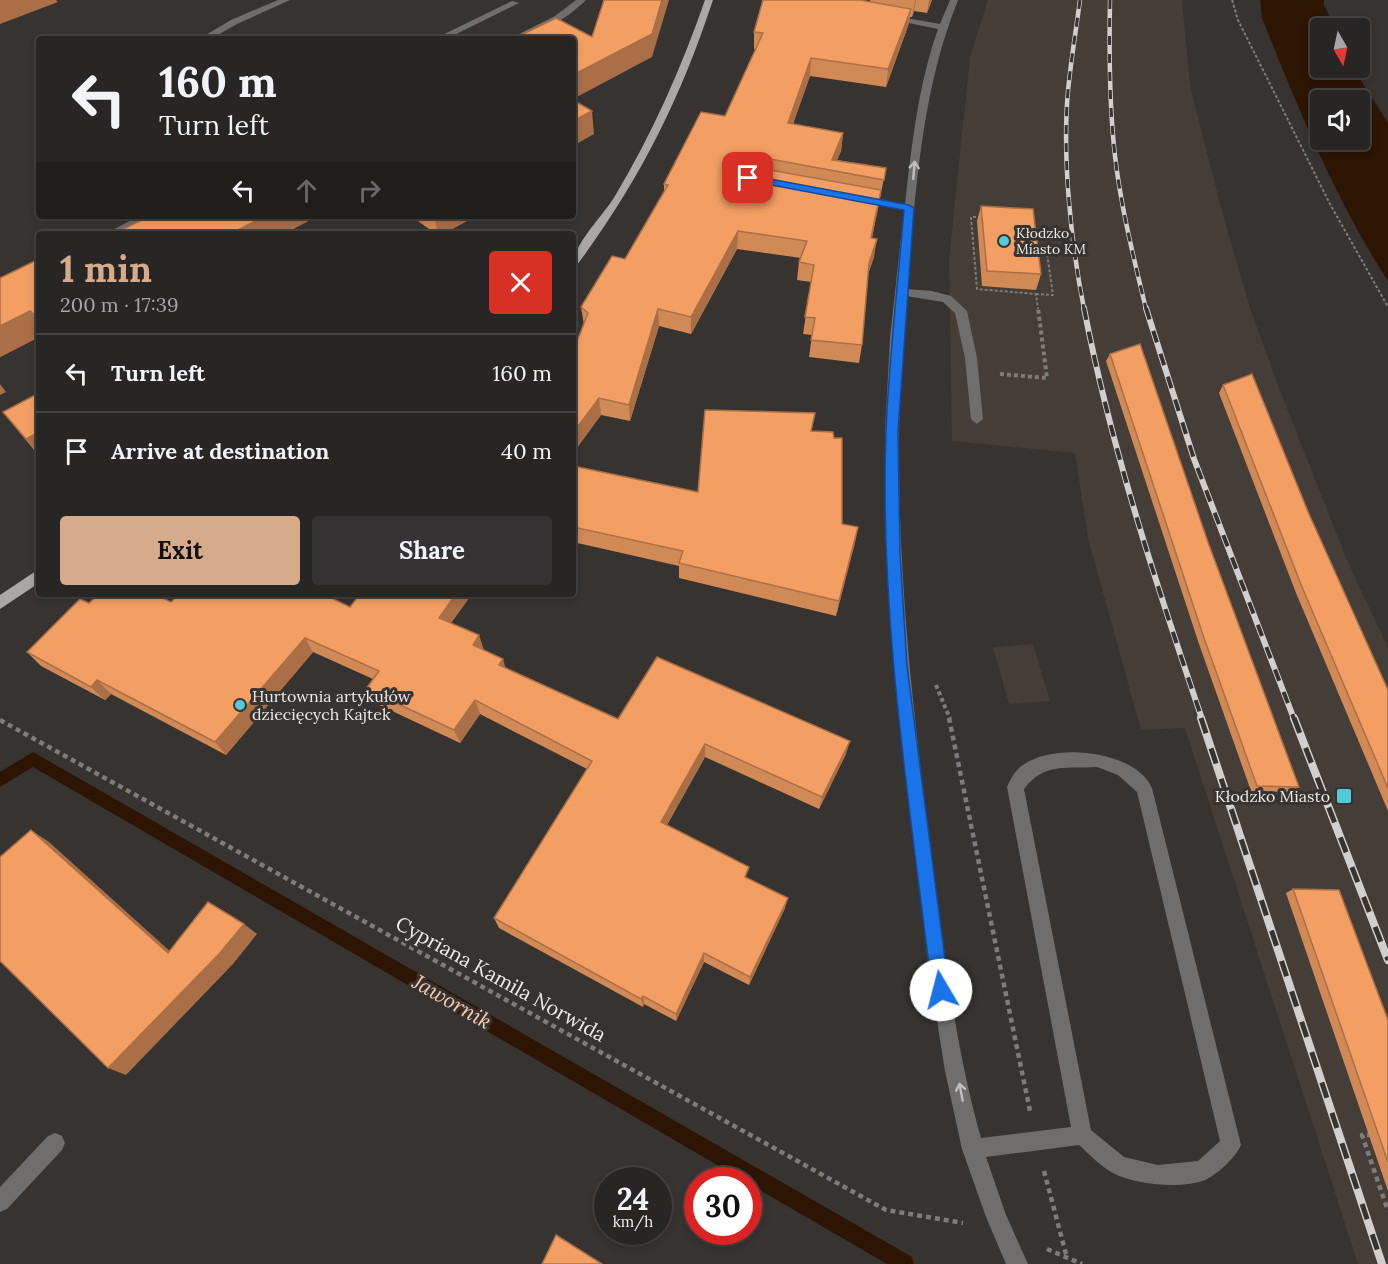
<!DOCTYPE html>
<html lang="en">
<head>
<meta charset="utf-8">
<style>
  body { margin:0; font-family:Lora,serif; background:#343232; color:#f1f3f6; height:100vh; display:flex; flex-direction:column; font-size:22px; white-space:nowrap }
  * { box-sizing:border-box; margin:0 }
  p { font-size:20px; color:#a5a5a7 }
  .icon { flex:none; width:33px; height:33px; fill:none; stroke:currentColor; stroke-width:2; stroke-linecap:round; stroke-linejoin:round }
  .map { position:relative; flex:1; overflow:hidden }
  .panel { position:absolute; left:36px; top:231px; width:540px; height:366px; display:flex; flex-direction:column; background:#282625; border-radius:6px; box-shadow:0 3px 9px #0003,0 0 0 2px #444342 }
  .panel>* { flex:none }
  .top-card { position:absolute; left:36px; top:36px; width:540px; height:183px; border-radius:6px; box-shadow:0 3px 9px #0003,0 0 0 2px #444342; background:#282625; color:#f1f3f6; overflow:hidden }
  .needle { width:39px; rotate:171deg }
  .tools { position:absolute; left:1310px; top:18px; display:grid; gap:12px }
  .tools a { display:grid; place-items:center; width:60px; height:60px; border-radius:6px; background:#282625; box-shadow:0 3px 9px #0003,0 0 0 2px #444342; font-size:30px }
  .speed { position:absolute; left:594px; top:1167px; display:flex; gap:12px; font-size:30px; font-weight:700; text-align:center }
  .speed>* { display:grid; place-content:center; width:78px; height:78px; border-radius:50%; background:#282625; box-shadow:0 3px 9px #0003,0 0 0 2px #444342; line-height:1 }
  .speed small { font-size:15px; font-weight:400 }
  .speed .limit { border:9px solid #d22; background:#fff; color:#111 }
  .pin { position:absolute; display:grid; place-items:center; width:51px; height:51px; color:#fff; margin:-26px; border-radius:12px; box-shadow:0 3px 9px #0006 }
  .me { position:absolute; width:66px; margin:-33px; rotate:352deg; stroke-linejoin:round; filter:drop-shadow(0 0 4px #0008) }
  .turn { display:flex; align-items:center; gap:21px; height:126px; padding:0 24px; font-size:27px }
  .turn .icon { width:78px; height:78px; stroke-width:2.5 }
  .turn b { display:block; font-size:42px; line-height:51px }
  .lanes { display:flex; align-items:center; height:57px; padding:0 24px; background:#0003; justify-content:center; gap:30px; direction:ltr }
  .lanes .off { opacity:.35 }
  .round { display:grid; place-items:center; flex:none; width:63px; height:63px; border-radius:6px; background:#343232 }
  .headline { display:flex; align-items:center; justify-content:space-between; height:102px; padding:0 24px }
  h1 { font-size:36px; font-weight:800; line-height:45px; color:#d6ab8b }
  .primary-button { display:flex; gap:12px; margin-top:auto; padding:12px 24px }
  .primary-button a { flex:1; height:69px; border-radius:6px; background:#d6ab8b; color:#111; font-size:24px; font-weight:800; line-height:69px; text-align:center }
  .primary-button a+a { background:#343232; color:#f1f3f6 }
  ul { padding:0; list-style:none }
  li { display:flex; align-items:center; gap:18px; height:78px; padding:0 24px; border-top:2px solid #444342 }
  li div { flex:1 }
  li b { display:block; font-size:22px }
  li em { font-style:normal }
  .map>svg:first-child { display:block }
  .built { fill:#453d38 }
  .water { fill:#2d1403; fill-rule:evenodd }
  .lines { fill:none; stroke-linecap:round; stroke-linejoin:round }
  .stream { fill:#2d1403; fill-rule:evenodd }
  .path-far2 { stroke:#7e7b7a; stroke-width:2; stroke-dasharray:3 2; stroke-linecap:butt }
  .path-far1 { stroke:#7e7b7a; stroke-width:4; stroke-dasharray:4 3; stroke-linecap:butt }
  .path { stroke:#7e7b7a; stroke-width:4.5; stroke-dasharray:5 4; stroke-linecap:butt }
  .minor { fill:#706e6d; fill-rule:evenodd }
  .major { fill:#aba7a5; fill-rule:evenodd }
  .rail-far2-casing { stroke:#d2d0cf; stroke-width:4.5 }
  .rail-far1-casing { stroke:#d2d0cf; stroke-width:6 }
  .rail-casing { stroke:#d2d0cf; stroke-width:8 }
  .rail-far2 { stroke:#363331; stroke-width:3; stroke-dasharray:9; stroke-linecap:butt }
  .rail-far1 { stroke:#363331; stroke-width:4; stroke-dasharray:12; stroke-linecap:butt }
  .rail { stroke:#363331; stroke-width:5; stroke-dasharray:16; stroke-linecap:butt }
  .wall { fill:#d18956 }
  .shaded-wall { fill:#aa6f46 }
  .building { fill:#f39f64; stroke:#aa6f46; stroke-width:1.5 }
  .oneway { stroke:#c1bfbe }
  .route { fill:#1a73e8; stroke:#114b97; stroke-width:1.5 }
  .poi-dot { fill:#52cbd8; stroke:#363331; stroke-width:2 }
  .labels { text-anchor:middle; stroke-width:6; stroke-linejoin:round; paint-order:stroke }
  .far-poi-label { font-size:14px; fill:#eceae9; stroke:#363331; text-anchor:start }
  .poi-label { font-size:16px; fill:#eceae9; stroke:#363331; text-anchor:start }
  .near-street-label { font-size:20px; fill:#eceae9; stroke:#363331 }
  .near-water-label { font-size:21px; font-style:italic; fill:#f5caae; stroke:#363331 }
</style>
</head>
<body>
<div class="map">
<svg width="1388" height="1264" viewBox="0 0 1388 1264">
  <rect width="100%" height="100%" fill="#363331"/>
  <!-- built -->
  <g class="built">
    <polygon points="988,0 1182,0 1190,86 1223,215 1250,308 1279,388 1347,560 1388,648 1388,1264 1358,1264 1185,728 1141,730 1088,538 1075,453 952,441 949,260 970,57"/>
    <polygon points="1033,644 1050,701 1009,704 993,647"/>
  </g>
  <!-- water -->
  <path class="water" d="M 1260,0 L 1324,0 L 1324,5 L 1335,28 L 1320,28 L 1320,68 L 1353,68 L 1388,123 L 1388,281 C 1335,199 1298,108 1262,18 ZM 1320,100 L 1359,100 L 1359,140 L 1320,140 Z"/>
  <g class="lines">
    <!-- stream -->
    <polygon class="stream" points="33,752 912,1257 914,1264 887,1264 748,1183 748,1180 743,1180 33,767 0,787 0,772"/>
    <!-- path-far2 -->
    <g class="path-far2">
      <polyline points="1232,0 1238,20 1330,204 1388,307"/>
      <polyline points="981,217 971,217 977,289 1036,294 1038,309"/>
      <polyline points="1036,294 1053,295 1047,253 1037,251"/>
    </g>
    <!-- path-far1 -->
    <g class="path-far1">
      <polyline points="1000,374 1047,378 1038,308"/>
      <polyline points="936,685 950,719"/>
    </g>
    <!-- path -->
    <g class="path">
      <polyline points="949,718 1030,1111"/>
      <polyline points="0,720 886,1210 963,1223"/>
      <polyline points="1372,1135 1362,1135 1388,1211"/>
      <polyline points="1044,1171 1067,1258"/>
      <polyline points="1047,1249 1082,1264"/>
    </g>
    <!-- minor -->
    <g class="minor">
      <polygon points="278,0 290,0 237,24 211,39 199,39 231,20"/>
      <path d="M 576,0 L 586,0 C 568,18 535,39 509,39 L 555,16 Z"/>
      <path d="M 950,0 L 958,0 C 921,92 916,191 907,289 L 932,291 L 951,296 L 967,311 L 977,358 L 983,419 L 977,424 L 971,419 L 965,358 L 955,313 L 943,302 L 906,296 C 888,484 907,671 932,857 C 944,951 955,1046 981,1138 L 1071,1127 L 1007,787 C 1010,780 1016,769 1023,765 C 1054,742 1135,750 1152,788 L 1241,1145 C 1236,1157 1217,1175 1205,1180 C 1182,1189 1137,1185 1115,1174 C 1102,1168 1090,1155 1079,1145 L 986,1157 L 1006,1215 L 1028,1264 L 1006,1264 L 986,1217 L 962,1149 L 945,1071 L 929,971 L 898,707 L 886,542 L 885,433 L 890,338 L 904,210 L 859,202 L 854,199 L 859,196 L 905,204 C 912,144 918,86 938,29 L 884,18 L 889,15 L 940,24 ZM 1097,767 L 1118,775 L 1137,792 L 1220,1141 L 1198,1161 L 1158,1165 L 1124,1157 L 1091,1130 L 1024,789 C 1044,762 1067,769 1097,767 Z"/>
      <polygon points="512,1 519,3 446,39 434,39"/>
      <polygon points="139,216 154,216 120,234 105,234"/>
      <polygon points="55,1133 62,1136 65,1143 62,1150 7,1209 0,1212 0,1187 48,1136"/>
    </g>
    <!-- major -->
    <g class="major">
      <path d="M 705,0 L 713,0 C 680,100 640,180 577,265 L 573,266 C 573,244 603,216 615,196 C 652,134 681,69 705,0 Z"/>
      <polygon points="39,569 39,583 0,609 0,595"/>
    </g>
    <!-- rail-far2 casing -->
    <g class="rail-far2-casing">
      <g id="rail-far2">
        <path d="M 1080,0 C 1076,30 1071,60 1068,91 C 1062,158 1071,243 1084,309"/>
        <path d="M 1110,0 C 1109,52 1109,104 1115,156 C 1121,208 1134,259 1146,309"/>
      </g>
    </g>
    <!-- rail-far1 casing -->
    <g class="rail-far1-casing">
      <g id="rail-far1">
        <path d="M 1084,308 C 1111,448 1156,583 1202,719"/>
        <polyline points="1146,308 1194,459 1294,719"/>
      </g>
    </g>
    <!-- rail casing -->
    <g class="rail-casing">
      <g id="rail">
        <polyline points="1201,718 1382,1264"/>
        <polyline points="1294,718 1388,960"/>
      </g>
    </g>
    <!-- rail-far2 -->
    <use href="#rail-far2" class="rail-far2"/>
    <!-- rail-far1 -->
    <use href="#rail-far1" class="rail-far1"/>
    <!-- rail -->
    <use href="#rail" class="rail"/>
  </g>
  <!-- wall -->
  <g class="wall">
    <polygon points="870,0 932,0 927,13 914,11 912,17 910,17 908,26 886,87 810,76 793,124 843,133 841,151 837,160 886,168 872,238 874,257 868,274 862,345 859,363 809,357 812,335 803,334 811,282 797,280 799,262 801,258 737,249 691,334 659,326 630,421 601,415 573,453 573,352 584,325 581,307 625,259 664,192 664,184 725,116 756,49 754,49 754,32 870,2"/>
    <polygon points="981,206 1041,274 1036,290 982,286 977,221"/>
    <polygon points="411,216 476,216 443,234 436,234"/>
    <polygon points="39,259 39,337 0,357 0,278"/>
    <polygon points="1110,354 1209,545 1299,787 1292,792 1251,791 1199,644 1106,361"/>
    <polygon points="1223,385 1309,514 1388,690 1388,811 1296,593 1219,393"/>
    <polygon points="39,393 39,456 3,412"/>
    <polygon points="813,431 842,524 858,527 836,616 679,578 679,566 573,542 573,466 698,492"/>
    <polygon points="472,594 451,623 506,668 618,719 846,754 819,809 705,757 667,825 747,878 785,908 749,985 704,962 676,1021 644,1004 643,1007 499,928 494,918 587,769 480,714 460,743 373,702 366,689 373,679 313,652 226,755 111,694 105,700 41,666 27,652 89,603 171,602 350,607"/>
    <polygon points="1293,889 1388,1020 1388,1191 1286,893"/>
  </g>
  <!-- shaded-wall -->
  <g class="shaded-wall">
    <polygon points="0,0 56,0 58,2 0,24"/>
    <polygon points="662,0 669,0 652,57 573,99 573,75"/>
    <polygon points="915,0 916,0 914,11 912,17"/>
    <polygon points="929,0 932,0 927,13"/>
    <polygon points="911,9 908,26 886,87 888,69"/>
    <polygon points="811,58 810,76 787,140 788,123"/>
    <polygon points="592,111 594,134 573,146 573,121"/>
    <polygon points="843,133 841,151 833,170 832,160"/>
    <polygon points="749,155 748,173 742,160"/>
    <polygon points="881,190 878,208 868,256 871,238"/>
    <polygon points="265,216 318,216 284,234 230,234"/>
    <polygon points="434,216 476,216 443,234 438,234"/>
    <polygon points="738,231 737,249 691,334 691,317"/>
    <polygon points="877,239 874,257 866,280 869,263"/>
    <polygon points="658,309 659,326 630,421 629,405"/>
    <polygon points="30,311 39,324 39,337 0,357 0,326"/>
    <polygon points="0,384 6,392 0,395"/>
    <polygon points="599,398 601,415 573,453 573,433"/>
    <polygon points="39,432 39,455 26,439"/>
    <polygon points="858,527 855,543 836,616 839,601"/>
    <polygon points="456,594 472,594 444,632 439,618"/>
    <polygon points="479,635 484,650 473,645"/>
    <polygon points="305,638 313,652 226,755 215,742"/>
    <polygon points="503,659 507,673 499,665"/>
    <polygon points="97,680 111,694 105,700 91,687"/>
    <polygon points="475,700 480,714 460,743 454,730"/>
    <polygon points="850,741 846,754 819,809 822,797"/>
    <polygon points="705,744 705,757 662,834 661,822"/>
    <polygon points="31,830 49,842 183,963 168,953"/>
    <polygon points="788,898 785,908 749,985 750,977"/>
    <polygon points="244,924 257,934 233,964 126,1075 108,1068"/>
    <polygon points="704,953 704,962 676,1021 676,1014"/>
    <polygon points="643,996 644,1004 643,1007 641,999"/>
  </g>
  <!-- building -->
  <g class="building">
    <polygon points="604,0 662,0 652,34 573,75 573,39 513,39 556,18 592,37"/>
    <polygon points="763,0 860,0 911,9 888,69 811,58 788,123 843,133 832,160 886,168 884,180 749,155 742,160 748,166 881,190 871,238 877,239 869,263 862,345 811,340 815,318 805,317 814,265 799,262 807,241 738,231 691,317 658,309 629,405 599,398 573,433 573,352 588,313 581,307 612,256 625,259 668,185 664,184 701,112 725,116 763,33 754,32"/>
    <polygon points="573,100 592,111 573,121"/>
    <polygon points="981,206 1033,209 1041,274 987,271"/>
    <polygon points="150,216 265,216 230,234 113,234"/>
    <polygon points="39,259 39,319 30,311 0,326 0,278"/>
    <polygon points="1140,344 1209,545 1299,787 1257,786 1204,638 1110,354"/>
    <polygon points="1252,374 1309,514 1388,690 1388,788 1302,587 1223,385"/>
    <polygon points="39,393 39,432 26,439 3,412"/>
    <polygon points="705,410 815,413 811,431 833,432 834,438 842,438 842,524 858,527 839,601 679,563 683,551 573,527 573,466 698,492"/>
    <polygon points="99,594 154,594 171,602 179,594 323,594 350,607 360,594 456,594 439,618 479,635 473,645 503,659 499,665 618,719 657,657 850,741 822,797 705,744 661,822 749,867 745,877 788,898 750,977 704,953 676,1014 643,996 641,999 494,918 592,761 475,700 454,730 366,689 379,671 305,638 215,742 97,680 91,687 27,652 80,599 89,603"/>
    <polygon points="31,830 168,953 208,902 244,924 219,954 108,1068 0,961 0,857"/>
    <polygon points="1293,889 1339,890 1388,1020 1388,1162"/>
    <polygon points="556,1235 602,1264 542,1264"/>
  </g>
  <!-- one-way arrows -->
  <defs><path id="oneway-shaft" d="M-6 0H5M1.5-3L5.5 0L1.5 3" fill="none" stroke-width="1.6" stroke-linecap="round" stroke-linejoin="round" transform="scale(1.5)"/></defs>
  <g class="oneway">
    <use href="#oneway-shaft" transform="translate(914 170) rotate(-85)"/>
    <use href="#oneway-shaft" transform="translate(961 1092) rotate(-101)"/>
  </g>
  <!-- route -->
  <path class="route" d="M 748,175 L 909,205 L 914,208 L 898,432 L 900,555 L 907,666 L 949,990 L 947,996 L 941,999 L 935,996 L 932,990 C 910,806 879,618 886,431 C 889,358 898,284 904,210 L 745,180 L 745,176 Z"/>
  <!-- markers -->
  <g class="poi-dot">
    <circle cx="1004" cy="241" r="6"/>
    <circle cx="240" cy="705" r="6"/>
    <rect x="1336" y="788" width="16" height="16" rx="3"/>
  </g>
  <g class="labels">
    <!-- far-poi labels -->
    <g class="far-poi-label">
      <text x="1016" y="238">Kłodzko<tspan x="1016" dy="16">Miasto KM</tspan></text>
    </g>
    <!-- poi labels -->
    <g class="poi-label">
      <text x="252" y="702">Hurtownia artykułów<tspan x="252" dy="18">dziecięcych Kajtek</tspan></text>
      <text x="1330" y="802" text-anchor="end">Kłodzko Miasto</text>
    </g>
    <!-- near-street labels -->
    <g class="near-street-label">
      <text transform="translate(501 979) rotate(29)" y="7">Cypriana Kamila Norwida</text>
    </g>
    <!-- near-water labels -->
    <g class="near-water-label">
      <text transform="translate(452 1002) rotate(30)" y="7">Jawornik</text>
    </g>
  </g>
</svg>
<div class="tools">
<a><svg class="needle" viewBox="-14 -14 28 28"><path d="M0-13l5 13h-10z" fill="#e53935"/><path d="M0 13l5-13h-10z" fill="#a5a5a7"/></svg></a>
<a><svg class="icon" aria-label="sound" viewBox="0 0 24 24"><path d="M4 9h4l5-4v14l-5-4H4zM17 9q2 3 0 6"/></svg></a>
</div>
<div class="speed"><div>24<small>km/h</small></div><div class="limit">30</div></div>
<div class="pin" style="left:748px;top:178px;background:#d93025"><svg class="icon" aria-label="arrive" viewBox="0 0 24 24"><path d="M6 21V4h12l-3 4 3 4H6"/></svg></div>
<svg class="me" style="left:941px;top:990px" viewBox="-20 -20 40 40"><circle r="19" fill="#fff"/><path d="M0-13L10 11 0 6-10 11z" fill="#1a73e8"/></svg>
<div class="top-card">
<div class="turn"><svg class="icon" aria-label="left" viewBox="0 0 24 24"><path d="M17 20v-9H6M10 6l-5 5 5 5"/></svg><div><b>160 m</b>Turn left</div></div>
<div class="lanes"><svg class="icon" aria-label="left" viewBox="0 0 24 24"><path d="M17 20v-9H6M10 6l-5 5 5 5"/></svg><svg class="icon off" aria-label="ahead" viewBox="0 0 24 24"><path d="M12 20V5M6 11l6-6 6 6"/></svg><svg class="icon off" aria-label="right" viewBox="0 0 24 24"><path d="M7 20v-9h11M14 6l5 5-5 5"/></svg></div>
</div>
<section class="panel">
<div class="headline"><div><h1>1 min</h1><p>200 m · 17:39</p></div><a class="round" style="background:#d93025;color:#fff"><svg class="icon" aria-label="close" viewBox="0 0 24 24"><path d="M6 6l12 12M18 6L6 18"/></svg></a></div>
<ul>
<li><svg class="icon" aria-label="left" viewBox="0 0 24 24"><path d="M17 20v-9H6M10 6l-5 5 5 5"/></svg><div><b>Turn left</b></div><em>160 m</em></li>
<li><svg class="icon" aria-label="arrive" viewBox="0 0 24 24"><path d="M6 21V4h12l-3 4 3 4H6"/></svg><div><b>Arrive at destination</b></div><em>40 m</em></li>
</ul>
<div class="primary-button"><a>Exit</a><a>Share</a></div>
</section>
</div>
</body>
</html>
